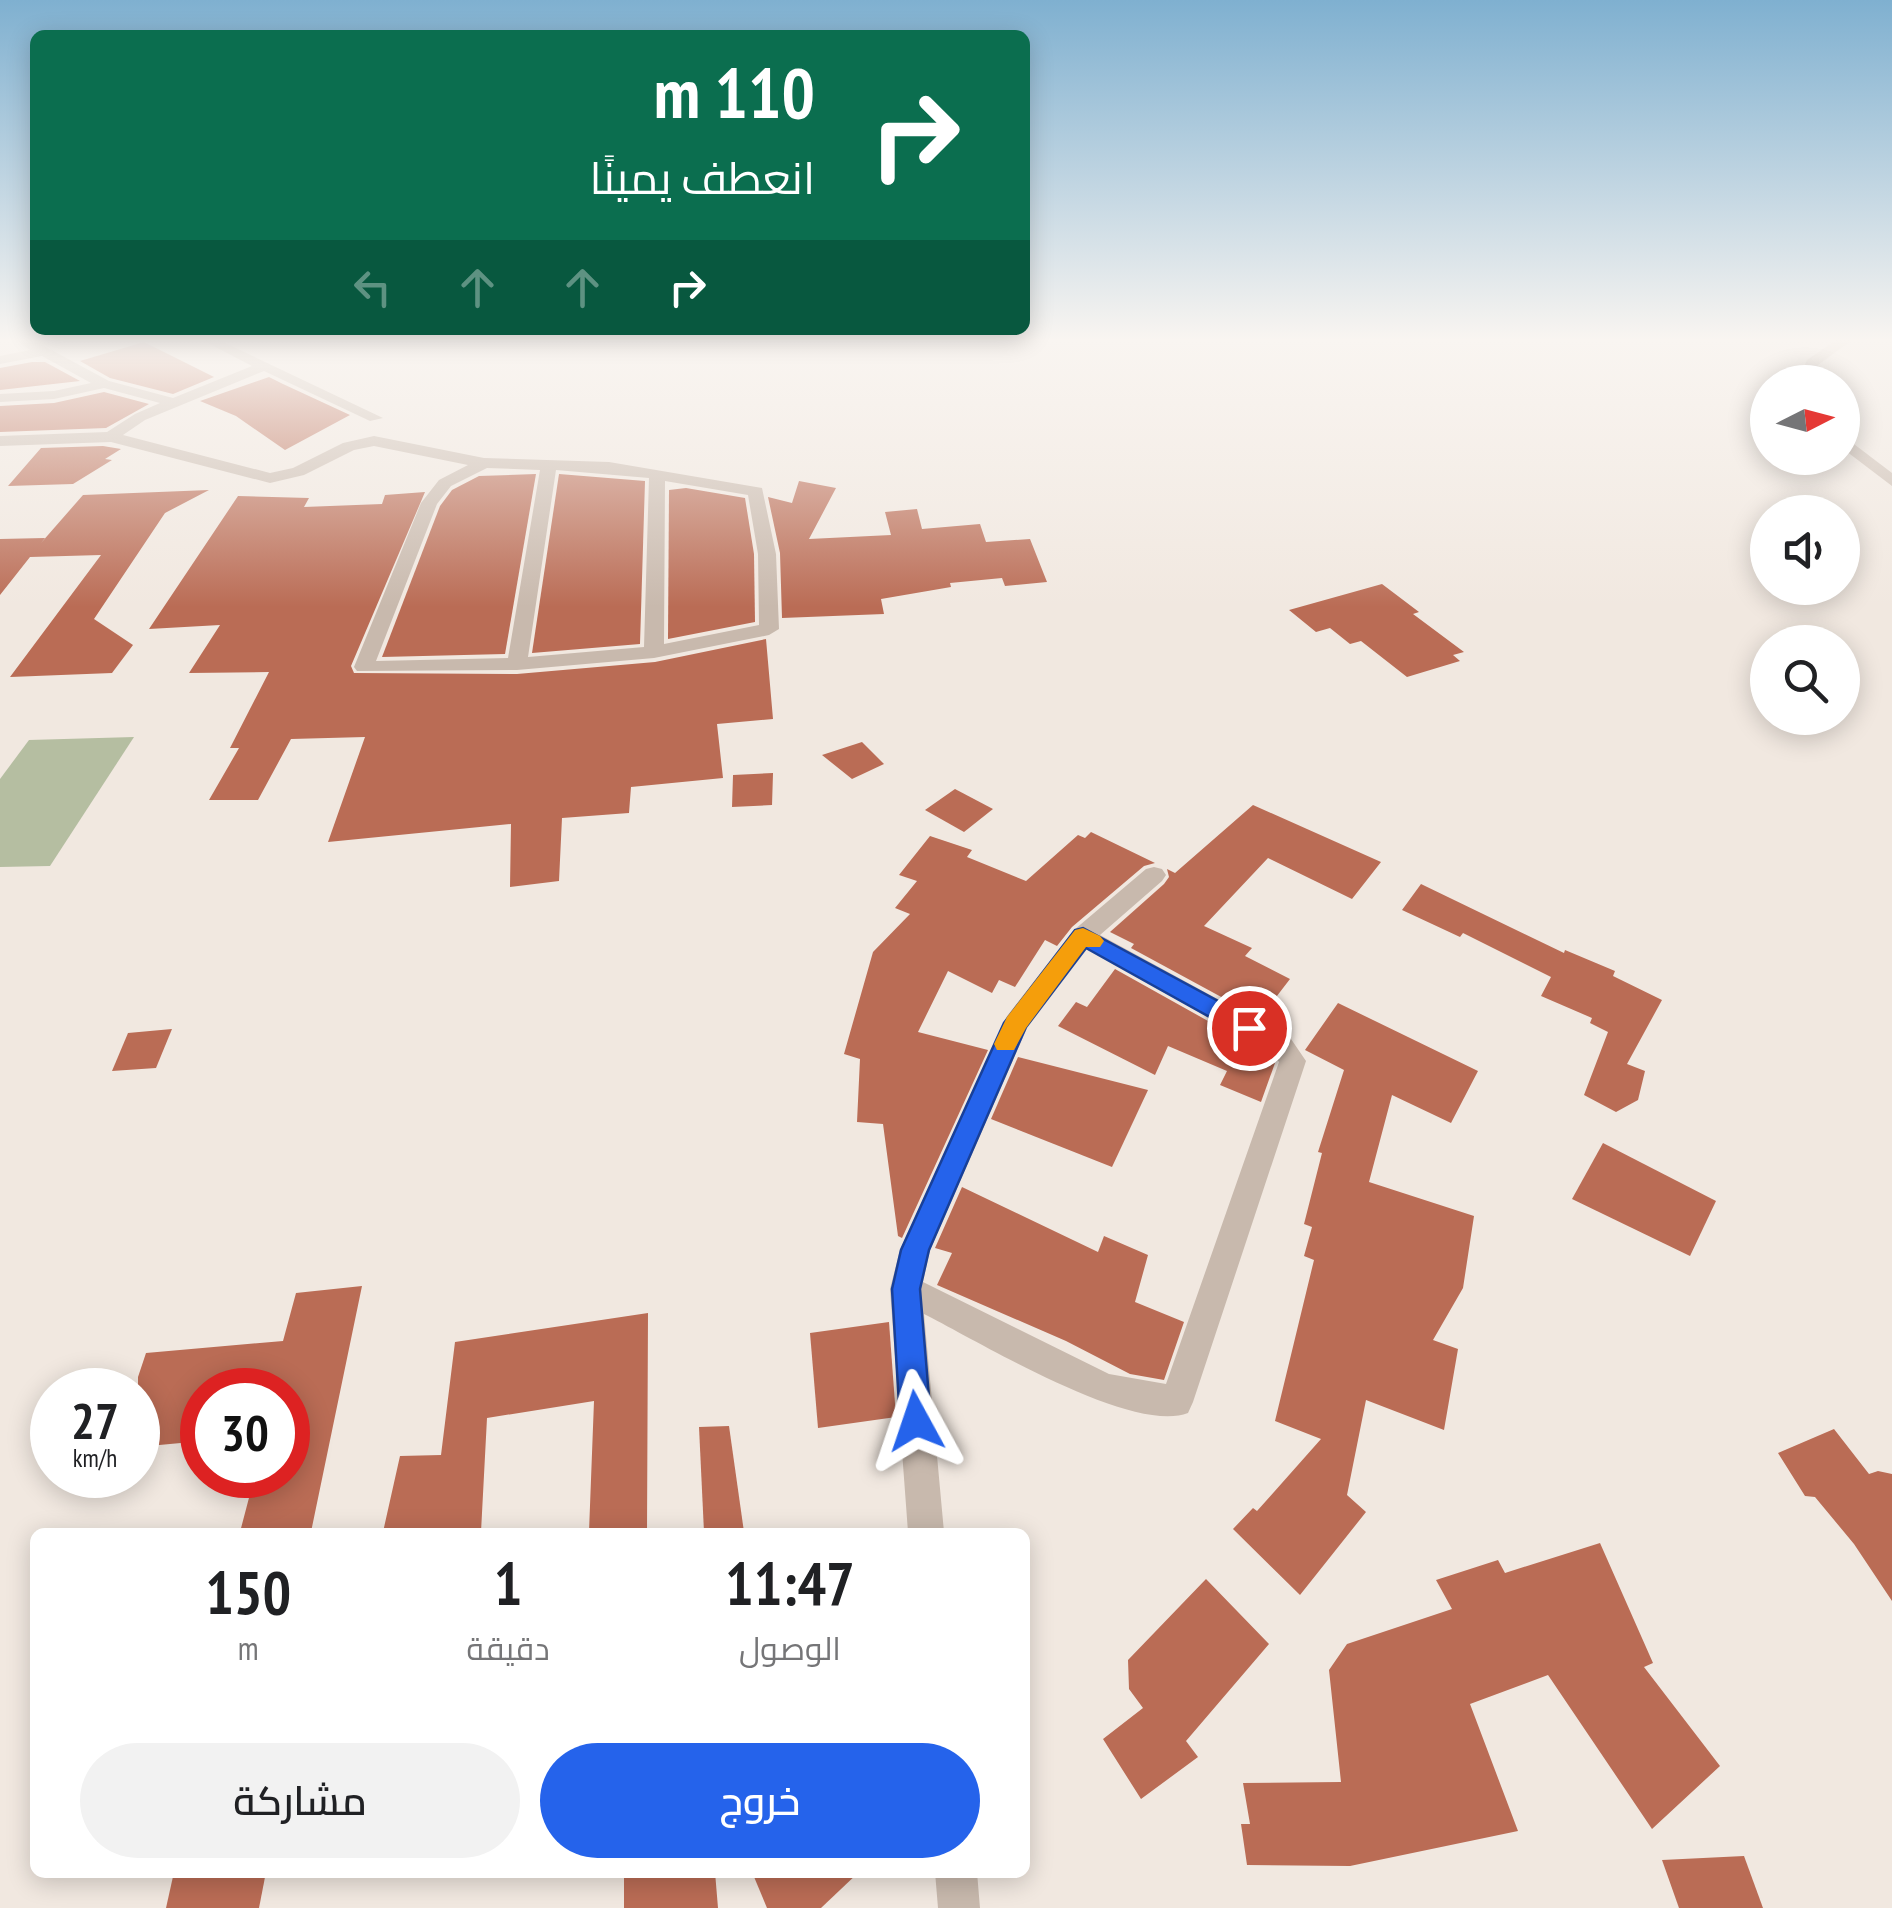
<!DOCTYPE html>
<html lang="ar">
<head>
<meta charset="utf-8">
<style>
  body { margin:0; font-family:"PT Sans Narrow",Cairo,sans-serif; background:#f2f2f2; color:#202124; direction:rtl; height:100vh; display:flex; flex-direction:column; font-size:38px; white-space:nowrap }
  * { box-sizing:border-box; margin:0 }
  p { font-size:32px; color:#757577 }
  .icon { flex:none; width:55px; height:55px; fill:none; stroke:currentColor; stroke-width:2; stroke-linecap:round; stroke-linejoin:round }
  .map { position:relative; flex:1; overflow:hidden; direction:ltr }
  .details { position:absolute; left:30px; top:1528px; width:1000px; height:350px; display:flex; flex-direction:column; background:#fff; border-radius:15px; box-shadow:0 5px 25px #0003; direction:rtl }
  .details>* { flex:none }
  .hud { position:absolute; left:30px; top:30px; width:1000px; height:305px; border-radius:15px; box-shadow:0 5px 25px #0003; direction:rtl; background:#0b6e4f; color:#fff; overflow:hidden }
  .needle { width:65px; rotate:84deg }
  .controls { position:absolute; left:1750px; top:365px; display:grid; gap:20px }
  .controls a { display:grid; place-items:center; width:110px; height:110px; border-radius:50%; background:#fff; box-shadow:0 5px 25px #0003; font-size:50px }
  .speed { position:absolute; left:30px; top:1368px; display:flex; gap:20px; font-size:50px; font-weight:700; text-align:center }
  .speed>* { display:grid; place-content:center; width:130px; height:130px; border-radius:50%; background:#fff; box-shadow:0 5px 25px #0003; line-height:1 }
  .speed small { font-size:25px; font-weight:400 }
  .speed .limit { border:15px solid #d22; background:#fff; color:#111 }
  .pin { position:absolute; display:grid; place-items:center; width:85px; height:85px; color:#fff; margin:-42px; border:5px solid #fff; border-radius:50%; box-shadow:0 2px 10px #0007 }
  .me { position:absolute; width:110px; margin:-55px; rotate:355deg; stroke-linejoin:round; filter:drop-shadow(0 0 8px #0008) }
  .turn { display:flex; align-items:center; gap:35px; height:210px; padding:0 50px; font-size:45px }
  .turn .icon { width:130px; height:130px; stroke-width:2.5 }
  .turn b { display:block; font-size:70px; line-height:85px }
  .lanes { display:flex; align-items:center; height:95px; padding:0 50px; background:#0003; justify-content:center; gap:50px; direction:ltr }
  .lanes .off { opacity:.35 }
  .eta { display:flex; justify-content:space-evenly; align-items:center; height:170px; text-align:center }
  .eta b { font-size:60px; font-weight:600; line-height:70px }
  .action { display:flex; gap:20px; margin-top:auto; padding:20px 50px }
  .action a { flex:1; height:115px; border-radius:60px; background:#2563eb; color:#fff; font-size:40px; font-weight:600; line-height:115px; text-align:center }
  .action a+a { background:#f2f2f2; color:#202124 }
  .map>svg:first-child { display:block }
  .green { fill:#b5bea1 }
  .building { fill:#ba6c55 }
  .lines { fill:none; stroke-linecap:round; stroke-linejoin:round }
  .minor { fill:#c8b9ad; fill-rule:evenodd }
  .route { fill:#2563eb; stroke:#184099; stroke-width:2.5 }
  .slow { fill:#f59e0b }
</style>
</head>
<body>
<div class="map">
<svg width="1892" height="1908" viewBox="0 0 1892 1908">
  <rect width="100%" height="100%" fill="#f1e8e0"/>
  <!-- green -->
  <polygon class="green" points="134,737 50,866 0,867 0,779 29,740"/>
  <!-- building -->
  <g class="building">
    <polygon points="144,342 214,377 173,394 110,378 80,361"/>
    <polygon points="32,362 45,362 80,381 0,390 0,368"/>
    <polygon points="269,377 283,384 350,415 285,450 236,416 200,401"/>
    <polygon points="104,392 149,404 106,428 0,432 0,406 54,403"/>
    <polygon points="103,446 121,449 105,459 112,460 73,484 8,486 41,448"/>
    <polygon points="536,474 505,654 382,657 440,506 452,490 479,476"/>
    <polygon points="559,474 645,481 640,644 532,653"/>
    <polygon points="799,481 836,488 809,539 891,535 885,512 917,509 922,529 980,524 986,542 1030,539 1047,582 1005,586 1002,578 950,583 951,587 881,599 884,614 782,618 780,553 768,497 792,503"/>
    <polygon points="686,488 745,498 754,554 755,622 668,639 669,490"/>
    <polygon points="209,490 165,513 94,619 133,645 112,673 10,677 101,555 30,557 0,595 0,539 45,538 41,543 83,495"/>
    <polygon points="425,492 351,666 354,673 517,674 655,662 766,639 773,719 717,724 723,778 631,787 629,813 562,818 559,881 510,887 511,824 328,842 365,737 291,739 258,800 209,800 239,748 230,748 269,672 189,673 220,625 149,629 238,496 309,498 304,507 382,504 385,495"/>
    <polygon points="1382,584 1419,612 1413,614 1464,652 1453,655 1460,661 1407,677 1361,641 1350,644 1330,628 1316,632 1289,610"/>
    <polygon points="862,742 884,764 852,779 822,755"/>
    <polygon points="773,773 772,805 732,807 733,775"/>
    <polygon points="955,789 993,809 964,832 925,810"/>
    <polygon points="1253,805 1381,862 1352,899 1268,858 1204,926 1252,948 1245,956 1290,979 1260,1018 1131,948 1134,944 1110,932 1164,884 1169,877 1167,869 1175,873"/>
    <polygon points="1091,832 1155,863 1144,866 1072,927 1057,946 1045,940 1015,987 999,980 992,993 948,971 918,1032 988,1050 902,1238 898,1236 883,1124 857,1122 860,1059 844,1054 873,952 910,914 895,908 917,881 899,875 930,836 972,850 967,857 1026,881 1078,835 1085,838"/>
    <polygon points="1421,884 1564,953 1565,950 1615,971 1613,976 1662,1000 1627,1064 1645,1071 1638,1100 1616,1112 1584,1095 1608,1032 1590,1023 1592,1018 1541,996 1551,977 1463,933 1460,937 1402,910"/>
    <polygon points="1115,969 1242,1040 1238,1046 1273,1059 1275,1063 1261,1102 1220,1085 1227,1071 1168,1046 1155,1075 1058,1026 1076,1002 1087,1007"/>
    <polygon points="1338,1003 1478,1071 1451,1123 1392,1095 1369,1182 1474,1216 1463,1288 1433,1340 1458,1349 1444,1430 1366,1400 1347,1495 1366,1512 1300,1595 1233,1529 1253,1508 1257,1511 1321,1439 1275,1421 1314,1260 1304,1256 1312,1227 1304,1224 1322,1153 1318,1152 1344,1070 1305,1050"/>
    <polygon points="172,1029 156,1068 112,1071 128,1033"/>
    <polygon points="1018,1057 1148,1090 1112,1167 991,1119"/>
    <polygon points="1603,1143 1716,1201 1690,1256 1572,1199"/>
    <polygon points="962,1187 1098,1252 1104,1236 1148,1255 1135,1302 1184,1322 1164,1380 1130,1374 1066,1341 937,1285 952,1253 935,1248"/>
    <polygon points="362,1286 311,1532 240,1532 255,1475 288,1475 288,1390 202,1390 202,1441 138,1447 138,1377 146,1353 283,1341 296,1293"/>
    <polygon points="648,1313 647,1532 589,1532 594,1401 487,1418 481,1532 383,1532 400,1456 441,1455 455,1342"/>
    <polygon points="889,1322 896,1417 818,1428 810,1333"/>
    <polygon points="729,1426 744,1532 704,1532 699,1427"/>
    <polygon points="1834,1429 1869,1474 1878,1471 1892,1474 1892,1601 1854,1544 1815,1497 1805,1496 1778,1453"/>
    <polygon points="1600,1543 1653,1663 1644,1667 1720,1766 1652,1829 1548,1675 1470,1704 1518,1831 1350,1866 1247,1865 1241,1824 1250,1824 1243,1783 1341,1782 1329,1670 1347,1644 1452,1609 1436,1580 1498,1560 1505,1573"/>
    <polygon points="1206,1579 1269,1644 1186,1741 1198,1757 1141,1799 1103,1739 1143,1708 1129,1689 1128,1660"/>
    <polygon points="1744,1856 1763,1908 1679,1908 1662,1860"/>
    <polygon points="174,1872 266,1872 259,1908 166,1908"/>
    <polygon points="624,1872 715,1872 718,1908 624,1908"/>
    <polygon points="752,1872 859,1872 821,1908 767,1908"/>
  </g>
  <g class="lines">
    <!-- minor -->
    <g class="minor">
      <path d="M 16,340 L 33,340 L 109,381 L 173,398 L 252,366 L 202,340 L 219,340 L 383,418 L 370,421 L 264,371 L 145,420 L 123,435 L 270,473 L 293,468 L 343,443 L 374,436 L 484,458 L 609,462 L 762,488 L 776,554 L 779,629 L 769,635 L 654,658 L 517,670 L 357,671 L 354,667 L 421,503 L 439,480 L 468,465 L 374,446 L 354,450 L 304,475 L 270,483 L 111,442 L 0,446 L 0,436 L 107,432 L 135,414 L 160,403 L 104,388 L 54,399 L 0,402 L 0,394 L 54,391 L 91,383 L 42,356 L 0,364 L 0,356 L 30,350 ZM 487,468 L 540,470 L 508,658 L 376,661 L 437,504 L 451,486 ZM 556,470 L 649,478 L 644,647 L 528,657 ZM 665,481 L 748,495 L 758,554 L 759,625 L 664,644 Z"/>
      <polygon points="1836,340 1852,340 1818,365 1811,382 1797,382 1807,360"/>
      <polygon points="1842,435 1892,473 1892,486 1842,448"/>
      <path d="M 1154,867 L 1162,869 L 1166,875 L 1162,881 L 1100,935 L 1291,1039 L 1306,1061 L 1193,1402 L 1188,1413 C 1132,1435 978,1341 924,1314 L 944,1532 L 908,1532 L 890,1289 L 900,1250 L 1007,1016 L 1074,930 L 1146,869 ZM 1087,949 L 1273,1053 L 1279,1062 L 1166,1384 L 1109,1374 L 923,1282 L 930,1250 L 1027,1028 Z"/>
      <polygon points="935,1872 977,1872 980,1908 938,1908"/>
    </g>
  </g>
  <!-- sky -->
  <linearGradient id="sky" x2="0" y2="1"><stop stop-color="#7fb0d0"/><stop offset="0.56" stop-color="#f9f5f1"/><stop offset="1" stop-color="#f9f5f1" stop-opacity="0"/></linearGradient>
  <rect width="1892" height="607" fill="url(#sky)"/>
  <!-- route -->
  <polygon class="route" points="1083,928 1257,1022 1261,1028 1257,1034 1240,1034 1086,948 1026,1027 929,1250 920,1289 931,1421 927,1431 916,1436 905,1431 900,1421 892,1289 901,1250 1004,1023 1075,930"/>
  <!-- slow -->
  <polygon class="slow" points="1083,928 1100,936 1104,941 1100,947 1086,947 1026,1028 1014,1050 997,1050 994,1044 1007,1017 1075,930"/>
</svg>
<div class="controls">
<a><svg class="needle" viewBox="-14 -14 28 28"><path d="M0-13l5 13h-10z" fill="#e53935"/><path d="M0 13l5-13h-10z" fill="#757577"/></svg></a>
<a><svg class="icon" aria-label="sound" viewBox="0 0 24 24"><path d="M4 9h4l5-4v14l-5-4H4zM17 9q2 3 0 6"/></svg></a>
<a><svg class="icon" aria-label="search" viewBox="0 0 24 24"><circle cx="10" cy="10" r="6"/><path d="M15 15l6 6"/></svg></a>
</div>
<div class="speed"><div>27<small>km/h</small></div><div class="limit">30</div></div>
<div class="pin" style="left:1249px;top:1028px;background:#d93025"><svg class="icon" aria-label="arrive" viewBox="0 0 24 24"><path d="M6 21V4h12l-3 4 3 4H6"/></svg></div>
<svg class="me" style="left:916px;top:1421px" viewBox="-20 -20 40 40"><path d="M0-17L14 15 0 8-14 15z" fill="#2563eb" stroke="#fff" stroke-width="4"/></svg>
<div class="hud">
<div class="turn"><svg class="icon" aria-label="right" viewBox="0 0 24 24"><path d="M7 20v-9h11M14 6l5 5-5 5"/></svg><div><b>110 m</b>انعطف يمينًا</div></div>
<div class="lanes"><svg class="icon off" aria-label="left" viewBox="0 0 24 24"><path d="M17 20v-9H6M10 6l-5 5 5 5"/></svg><svg class="icon off" aria-label="ahead" viewBox="0 0 24 24"><path d="M12 20V5M6 11l6-6 6 6"/></svg><svg class="icon off" aria-label="ahead" viewBox="0 0 24 24"><path d="M12 20V5M6 11l6-6 6 6"/></svg><svg class="icon" aria-label="right" viewBox="0 0 24 24"><path d="M7 20v-9h11M14 6l5 5-5 5"/></svg></div>
</div>
<section class="details">
<div class="eta">
<div><b>11:47</b><p>الوصول</p></div>
<div><b>1</b><p>دقيقة</p></div>
<div><b>150</b><p>m</p></div>
</div>
<div class="action"><a>خروج</a><a>مشاركة</a></div>
</section>
</div>
</body>
</html>
